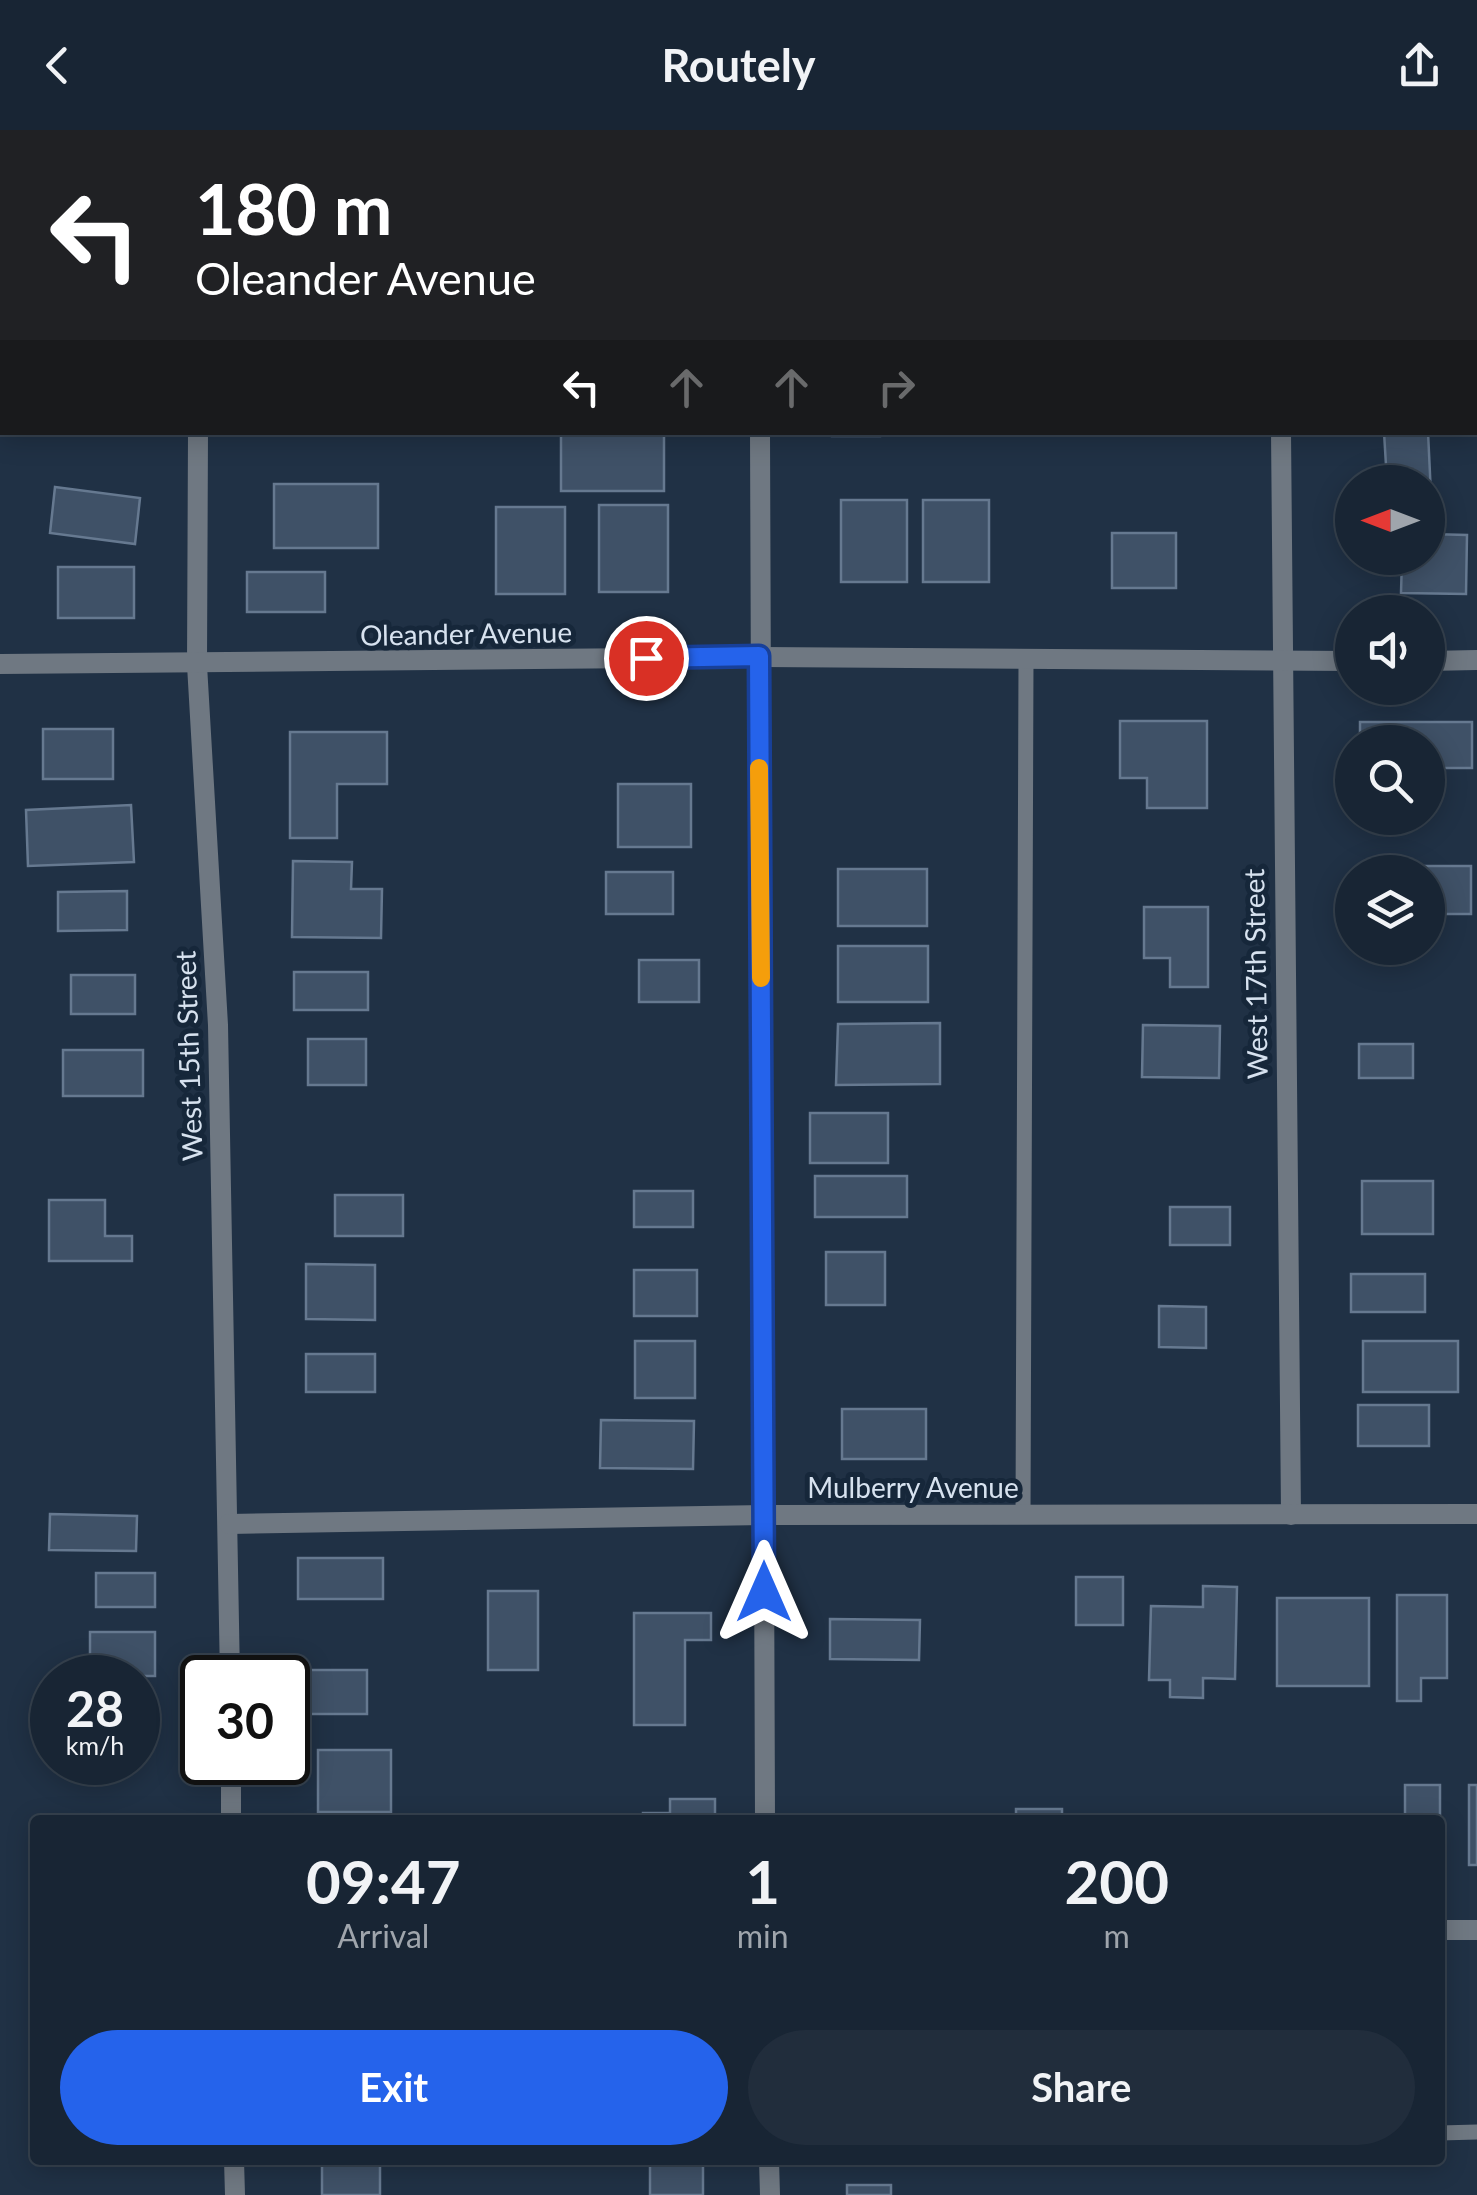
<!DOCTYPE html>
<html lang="en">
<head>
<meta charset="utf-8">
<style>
  body { margin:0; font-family:Lato,sans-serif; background:#212d3c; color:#f1f3f6; height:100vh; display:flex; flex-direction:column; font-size:38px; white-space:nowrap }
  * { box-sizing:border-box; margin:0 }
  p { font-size:32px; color:#9fa5ac }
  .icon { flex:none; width:55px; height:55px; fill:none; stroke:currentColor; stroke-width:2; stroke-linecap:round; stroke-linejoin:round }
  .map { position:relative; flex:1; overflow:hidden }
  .details { position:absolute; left:30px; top:1685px; width:1415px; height:350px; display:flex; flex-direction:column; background:#182534; border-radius:10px; box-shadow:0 5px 25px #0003,0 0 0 2px #36424f }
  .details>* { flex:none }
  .banner { position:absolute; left:0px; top:0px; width:1478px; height:305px; box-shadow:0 5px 25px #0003,0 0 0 2px #36424f; background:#202124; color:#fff; overflow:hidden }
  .needle { width:65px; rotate:270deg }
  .fabs { position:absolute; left:1335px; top:335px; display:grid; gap:20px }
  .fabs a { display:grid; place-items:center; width:110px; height:110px; border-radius:50%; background:#182534; box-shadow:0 5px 25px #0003,0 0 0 2px #36424f; font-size:50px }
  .speed { position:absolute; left:30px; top:1525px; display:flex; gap:20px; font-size:50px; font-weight:700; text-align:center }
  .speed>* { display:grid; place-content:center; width:130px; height:130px; border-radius:50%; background:#182534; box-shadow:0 5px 25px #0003,0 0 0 2px #36424f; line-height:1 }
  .speed small { font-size:25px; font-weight:400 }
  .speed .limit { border:5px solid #111; border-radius:15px; background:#fff; color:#111 }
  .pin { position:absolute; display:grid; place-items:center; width:85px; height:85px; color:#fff; margin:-42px; border:5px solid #fff; border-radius:50%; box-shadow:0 2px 10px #0007 }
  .me { position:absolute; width:110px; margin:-55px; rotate:0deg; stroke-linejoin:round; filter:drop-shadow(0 0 8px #0008) }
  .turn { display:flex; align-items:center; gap:35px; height:210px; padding:0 30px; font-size:45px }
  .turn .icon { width:130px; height:130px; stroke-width:2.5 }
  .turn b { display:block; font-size:70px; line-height:85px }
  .lanes { display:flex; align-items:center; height:95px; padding:0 30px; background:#0003; justify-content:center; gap:50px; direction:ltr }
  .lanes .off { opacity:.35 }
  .eta { display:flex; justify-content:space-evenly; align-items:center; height:170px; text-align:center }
  .eta b { font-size:60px; font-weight:700; line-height:70px }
  .primary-button { display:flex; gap:20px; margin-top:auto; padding:20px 30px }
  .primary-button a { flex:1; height:115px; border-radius:60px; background:#2563eb; color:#fff; font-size:40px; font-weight:700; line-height:115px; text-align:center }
  .primary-button a+a { background:#212d3c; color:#f1f3f6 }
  header { display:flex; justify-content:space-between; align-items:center; height:130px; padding:0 30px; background:#182534; font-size:45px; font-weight:700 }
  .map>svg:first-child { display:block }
  .built { fill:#273b55 }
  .building { fill:#3f5167; stroke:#667990; stroke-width:2.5 }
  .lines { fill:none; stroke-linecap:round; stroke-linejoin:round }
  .path { stroke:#616f81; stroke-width:6; stroke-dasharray:8 5; stroke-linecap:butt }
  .lane { stroke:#6f7882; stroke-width:15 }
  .street { stroke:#6f7882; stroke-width:20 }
  .route-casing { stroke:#184099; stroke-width:25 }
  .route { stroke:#2563eb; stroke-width:18 }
  .slow { stroke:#f59e0b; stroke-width:18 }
  .labels { text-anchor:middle; stroke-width:10; stroke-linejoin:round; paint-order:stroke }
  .street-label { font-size:28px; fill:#d7e2ef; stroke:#16273a }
</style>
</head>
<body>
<header><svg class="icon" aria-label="back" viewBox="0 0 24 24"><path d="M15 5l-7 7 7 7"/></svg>Routely<svg class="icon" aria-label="share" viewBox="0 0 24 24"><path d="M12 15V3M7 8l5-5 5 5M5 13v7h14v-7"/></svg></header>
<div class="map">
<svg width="1477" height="2065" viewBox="0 0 1477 2065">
  <rect width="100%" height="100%" fill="#203145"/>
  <!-- built -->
  <polygon class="built" points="1117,0 1477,0 1477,203 1475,2"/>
  <!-- building -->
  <g class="building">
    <rect x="596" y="0" width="97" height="2"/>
    <rect x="1352" y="0" width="96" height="2"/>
    <rect x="561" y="302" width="103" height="59"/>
    <rect x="832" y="302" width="48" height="4"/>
    <polygon points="1384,302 1428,302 1431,365 1428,365 1428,352 1387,352"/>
    <rect x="274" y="354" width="104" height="64"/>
    <polygon points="55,357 140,368 135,414 50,403"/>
    <rect x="841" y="370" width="66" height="82"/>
    <rect x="923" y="370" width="66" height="82"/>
    <rect x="599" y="375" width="69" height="87"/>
    <rect x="496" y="377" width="69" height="87"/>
    <rect x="1112" y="403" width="64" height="55"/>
    <polygon points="1428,404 1467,405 1466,464 1401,463 1402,428 1428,428"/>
    <rect x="58" y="437" width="76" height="51"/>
    <rect x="247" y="442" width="78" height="40"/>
    <polygon points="1120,591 1207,591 1207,678 1147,678 1147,648 1120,648"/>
    <polygon points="1360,592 1472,592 1472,638 1428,638 1428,612 1360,612"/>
    <rect x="43" y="599" width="70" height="50"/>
    <polygon points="290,602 387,602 387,654 337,654 337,708 290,708"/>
    <rect x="618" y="654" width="73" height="63"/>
    <polygon points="131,675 134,732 28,736 26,680"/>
    <polygon points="293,731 352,732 351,759 382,759 381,808 292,807"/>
    <polygon points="1362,736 1471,736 1471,784 1428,784 1428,742 1362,742"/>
    <rect x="838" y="739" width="89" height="57"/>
    <rect x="606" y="742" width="67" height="42"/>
    <polygon points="127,761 127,800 58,801 58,762"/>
    <polygon points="1144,777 1208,777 1208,857 1170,857 1170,828 1144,828"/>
    <rect x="838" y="816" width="90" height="56"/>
    <rect x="639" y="830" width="60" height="42"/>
    <rect x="294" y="842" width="74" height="38"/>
    <rect x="71" y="845" width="64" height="39"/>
    <polygon points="940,893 940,954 836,955 838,894"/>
    <polygon points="1143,895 1220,896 1219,948 1142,947"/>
    <rect x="308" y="909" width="58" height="46"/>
    <rect x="1359" y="914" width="54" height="34"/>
    <rect x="63" y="920" width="80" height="46"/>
    <rect x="810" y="983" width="78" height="50"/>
    <rect x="815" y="1046" width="92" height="41"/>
    <rect x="1362" y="1051" width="71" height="53"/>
    <rect x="634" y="1061" width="59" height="36"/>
    <rect x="335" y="1065" width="68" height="41"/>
    <polygon points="49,1070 105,1070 105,1106 132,1106 132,1131 49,1131"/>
    <rect x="1170" y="1077" width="60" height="38"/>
    <rect x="826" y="1122" width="59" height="53"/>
    <polygon points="306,1134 375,1135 375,1190 306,1189"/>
    <rect x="634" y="1140" width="63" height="46"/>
    <rect x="1351" y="1144" width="74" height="38"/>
    <polygon points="1159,1176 1206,1177 1206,1218 1159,1217"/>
    <rect x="635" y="1211" width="60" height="57"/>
    <rect x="1363" y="1211" width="95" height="51"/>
    <rect x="306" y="1224" width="69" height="38"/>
    <rect x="1358" y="1275" width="71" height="41"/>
    <rect x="842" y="1279" width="84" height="50"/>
    <polygon points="601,1290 694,1291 693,1339 600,1338"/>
    <polygon points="50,1384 137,1386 136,1421 49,1420"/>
    <rect x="298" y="1428" width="85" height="41"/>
    <rect x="96" y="1443" width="59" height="34"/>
    <rect x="1076" y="1447" width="47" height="48"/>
    <polygon points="1203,1456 1237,1457 1235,1549 1203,1548 1203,1568 1170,1567 1170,1550 1149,1550 1151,1476 1203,1477"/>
    <rect x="488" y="1461" width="50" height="79"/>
    <polygon points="1397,1465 1447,1465 1447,1548 1421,1548 1421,1571 1397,1571"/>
    <rect x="1277" y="1468" width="92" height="88"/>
    <polygon points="634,1483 711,1483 711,1510 685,1510 685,1595 634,1595"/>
    <polygon points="830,1489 920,1490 919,1530 830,1529"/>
    <rect x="90" y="1502" width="65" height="44"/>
    <rect x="302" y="1540" width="65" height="44"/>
    <rect x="318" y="1620" width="73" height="62"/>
    <rect x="1405" y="1655" width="35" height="35"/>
    <rect x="1469" y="1655" width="8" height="80"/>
    <polygon points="670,1669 715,1669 715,1690 643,1690 643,1683 670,1683"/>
    <rect x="1016" y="1679" width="46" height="11"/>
    <rect x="322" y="2030" width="58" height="35"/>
    <rect x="650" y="2030" width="53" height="35"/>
    <rect x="847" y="2055" width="44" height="10"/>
  </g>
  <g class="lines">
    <!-- path -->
    <g class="path">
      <polyline points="1066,0 1071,2"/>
      <polyline points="1475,222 1477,223"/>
    </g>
    <!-- lane -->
    <g class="lane">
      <polyline points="1023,1385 1026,530"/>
      <polyline points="1440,2003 1477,2002"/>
    </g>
    <!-- street -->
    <g class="street">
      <polyline points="749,0 749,2"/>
      <polyline points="199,2 199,0"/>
      <polyline points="198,302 197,535 218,895 230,1548"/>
      <polyline points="760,302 765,1690"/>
      <polyline points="1281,302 1291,1385"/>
      <polyline points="1428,531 1477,530"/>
      <polyline points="0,534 759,527 1352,531"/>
      <polyline points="229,1394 764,1385 1477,1384"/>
      <polyline points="231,1632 231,1690"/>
      <polyline points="1440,1800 1477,1800"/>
      <polyline points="234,2030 235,2065"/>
      <polyline points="769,2030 770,2065"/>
    </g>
  </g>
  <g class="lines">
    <!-- route casing -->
    <g class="route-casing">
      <polyline id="route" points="646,528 759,526 764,1462"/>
    </g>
    <!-- route -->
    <use href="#route" class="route"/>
    <!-- slow -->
    <polyline class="slow" points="759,638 761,848"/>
  </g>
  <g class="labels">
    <!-- street labels -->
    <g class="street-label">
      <text transform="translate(466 504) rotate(-1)" y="10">Oleander Avenue</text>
      <text transform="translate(1256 844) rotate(-91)" y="10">West 17th Street</text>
      <text transform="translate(189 926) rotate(-92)" y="10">West 15th Street</text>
      <text x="913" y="1368">Mulberry Avenue</text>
    </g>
  </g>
</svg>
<div class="fabs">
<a><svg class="needle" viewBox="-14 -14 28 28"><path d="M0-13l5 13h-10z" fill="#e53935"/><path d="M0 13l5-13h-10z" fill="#9fa5ac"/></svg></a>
<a><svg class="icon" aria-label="sound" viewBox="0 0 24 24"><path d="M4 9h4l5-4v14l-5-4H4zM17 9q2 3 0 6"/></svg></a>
<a><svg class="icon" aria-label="search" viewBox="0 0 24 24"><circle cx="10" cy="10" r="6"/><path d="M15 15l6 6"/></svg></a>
<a><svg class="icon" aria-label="layers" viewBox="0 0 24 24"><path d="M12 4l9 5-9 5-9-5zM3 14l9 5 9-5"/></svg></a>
</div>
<div class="speed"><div>28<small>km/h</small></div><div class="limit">30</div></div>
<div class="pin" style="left:646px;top:528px;background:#d93025"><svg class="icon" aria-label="arrive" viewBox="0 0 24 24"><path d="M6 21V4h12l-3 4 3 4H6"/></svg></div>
<svg class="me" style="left:764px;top:1462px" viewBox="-20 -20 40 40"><path d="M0-17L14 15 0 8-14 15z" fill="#2563eb" stroke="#fff" stroke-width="4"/></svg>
<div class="banner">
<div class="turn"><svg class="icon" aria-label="left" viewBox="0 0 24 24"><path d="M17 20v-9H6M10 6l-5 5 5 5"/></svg><div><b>180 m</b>Oleander Avenue</div></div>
<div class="lanes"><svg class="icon" aria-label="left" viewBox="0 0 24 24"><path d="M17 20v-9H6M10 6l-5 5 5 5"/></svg><svg class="icon off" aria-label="ahead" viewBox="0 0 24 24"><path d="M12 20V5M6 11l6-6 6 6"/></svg><svg class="icon off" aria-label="ahead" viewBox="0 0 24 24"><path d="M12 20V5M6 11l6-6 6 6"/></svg><svg class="icon off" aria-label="right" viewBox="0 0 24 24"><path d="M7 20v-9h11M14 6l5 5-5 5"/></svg></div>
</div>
<section class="details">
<div class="eta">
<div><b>09:47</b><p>Arrival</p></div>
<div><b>1</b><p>min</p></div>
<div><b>200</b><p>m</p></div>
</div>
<div class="primary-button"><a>Exit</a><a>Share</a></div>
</section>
</div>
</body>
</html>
